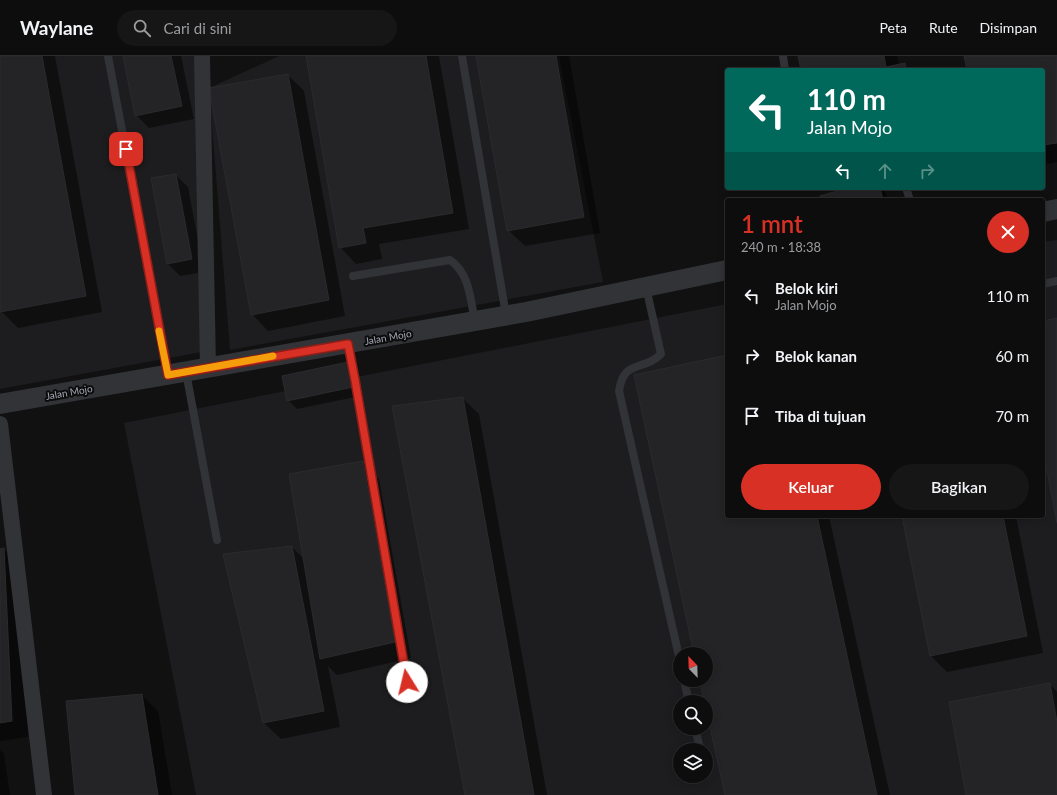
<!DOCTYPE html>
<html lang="id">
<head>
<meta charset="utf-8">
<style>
  body { margin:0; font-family:Lato,sans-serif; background:#161617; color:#f1f3f6; height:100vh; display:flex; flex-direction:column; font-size:15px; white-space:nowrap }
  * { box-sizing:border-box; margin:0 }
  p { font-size:13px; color:#9a9c9e }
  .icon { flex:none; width:22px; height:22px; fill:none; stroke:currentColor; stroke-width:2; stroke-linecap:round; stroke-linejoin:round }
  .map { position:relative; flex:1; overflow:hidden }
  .drawer { position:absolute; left:725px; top:142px; width:320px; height:320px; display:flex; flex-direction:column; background:#0d0d0e; border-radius:4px; box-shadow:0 2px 10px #0003,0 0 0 1px #2d2d2e }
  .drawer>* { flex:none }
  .top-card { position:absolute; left:725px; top:12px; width:320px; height:122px; border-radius:4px; box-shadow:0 2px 10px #0003,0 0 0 1px #2d2d2e; background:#00695c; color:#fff; overflow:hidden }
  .needle { width:26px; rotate:337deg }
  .tools { position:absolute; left:673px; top:591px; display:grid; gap:8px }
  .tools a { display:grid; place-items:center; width:40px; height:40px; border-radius:50%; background:#0d0d0e; box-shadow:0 2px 10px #0003,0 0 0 1px #2d2d2e; font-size:20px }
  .pin { position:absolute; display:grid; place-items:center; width:34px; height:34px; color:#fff; margin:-17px; border-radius:8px; box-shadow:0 2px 6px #0006 }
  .me { position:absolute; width:44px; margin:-22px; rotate:351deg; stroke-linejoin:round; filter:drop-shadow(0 0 3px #0008) }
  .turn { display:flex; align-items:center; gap:14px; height:84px; padding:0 16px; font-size:18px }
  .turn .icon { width:52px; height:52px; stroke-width:2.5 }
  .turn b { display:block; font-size:28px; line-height:34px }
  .lanes { display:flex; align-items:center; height:38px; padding:0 16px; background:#0003; justify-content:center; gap:20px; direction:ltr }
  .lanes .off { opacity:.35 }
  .round { display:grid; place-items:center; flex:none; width:42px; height:42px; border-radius:21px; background:#161617 }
  .headline { display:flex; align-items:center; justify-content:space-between; height:68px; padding:0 16px }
  h1 { font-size:24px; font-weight:600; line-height:30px; color:#d93025 }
  .primary-button { display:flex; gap:8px; margin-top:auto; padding:8px 16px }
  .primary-button a { flex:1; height:46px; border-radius:24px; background:#d93025; color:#fff; font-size:16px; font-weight:600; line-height:46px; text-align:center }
  .primary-button a+a { background:#161617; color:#f1f3f6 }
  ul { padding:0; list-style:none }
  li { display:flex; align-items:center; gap:12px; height:60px; padding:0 16px }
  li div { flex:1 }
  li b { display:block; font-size:15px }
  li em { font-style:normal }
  header { display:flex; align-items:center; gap:24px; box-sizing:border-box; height:56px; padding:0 20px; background:#0d0d0e; border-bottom:1px solid #2d2d2e }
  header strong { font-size:19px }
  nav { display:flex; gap:22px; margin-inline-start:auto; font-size:14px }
  .search { width:280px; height:36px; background:#161617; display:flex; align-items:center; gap:10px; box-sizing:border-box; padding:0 14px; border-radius:22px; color:#9a9c9e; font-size:15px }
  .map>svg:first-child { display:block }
  .built { fill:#1d1d1f; fill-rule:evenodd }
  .shadow { fill:#0007 }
  .building { fill:#242426; stroke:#2b2b2e }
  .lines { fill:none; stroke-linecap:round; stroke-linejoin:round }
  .service { stroke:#323337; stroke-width:8 }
  .minor { stroke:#323337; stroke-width:16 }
  .tertiary { stroke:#323337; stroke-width:20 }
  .route-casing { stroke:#8d1f18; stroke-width:10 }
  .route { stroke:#d93025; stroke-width:7 }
  .slow { stroke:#f59e0b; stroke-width:7 }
  .labels { text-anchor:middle; stroke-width:4; stroke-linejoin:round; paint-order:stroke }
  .street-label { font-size:10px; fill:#a2a7b3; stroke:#0c0c0d }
</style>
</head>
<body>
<header>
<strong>Waylane</strong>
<div class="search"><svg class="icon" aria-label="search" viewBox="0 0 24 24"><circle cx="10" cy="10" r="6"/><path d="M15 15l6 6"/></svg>Cari di sini</div>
<nav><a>Peta</a><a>Rute</a><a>Disimpan</a></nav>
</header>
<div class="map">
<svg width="1057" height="739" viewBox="0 0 1057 739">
  <rect width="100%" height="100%" fill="#111112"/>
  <!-- built -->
  <g class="built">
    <polygon points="0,0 194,0 207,295 0,333"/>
    <polygon points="279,0 559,0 603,226 230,294 209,32"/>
    <path d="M 1057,184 L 1057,739 L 196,739 L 124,367 L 727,248 L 727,460 L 1043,460 L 1043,186 ZM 680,598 L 706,598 L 706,624 L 680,624 ZM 680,646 L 706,646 L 706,672 L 680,672 ZM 680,694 L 706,694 L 706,720 L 680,720 Z"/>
  </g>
  <!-- shadow -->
  <g class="shadow">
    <polygon points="0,0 55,0 102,256 18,272 1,255"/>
    <polygon points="124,0 181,0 194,63 149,72 136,59"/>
    <polygon points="307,0 439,0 469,173 379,188 382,203 356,208 340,191"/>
    <polygon points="477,0 569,0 600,177 525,190 508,174"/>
    <polygon points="799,0 897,0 899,10 905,9 910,14 802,14"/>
    <polygon points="965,0 1057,0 1057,106 1043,109 1043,14 968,14"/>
    <polygon points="288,19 304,35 345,260 268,275 252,258"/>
    <polygon points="176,119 188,131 204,216 180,220 168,208"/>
    <polygon points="852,132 884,132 888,144 821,144"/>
    <polygon points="727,300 727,460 829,460 890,739 726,739 701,624 706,624 706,598 695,598"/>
    <polygon points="348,308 360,340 297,353 288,344"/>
    <polygon points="462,342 479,358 547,739 466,739"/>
    <polygon points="363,406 379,423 411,602 337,619 328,610 340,671 281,683 264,667 292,491 304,503"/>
    <polygon points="903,460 1016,460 1043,597 947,616 931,600"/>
    <polygon points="3,493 20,509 28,681 0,685 0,494"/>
    <polygon points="1050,628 1057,636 1057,739 967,739"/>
    <polygon points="142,639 158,655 172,739 76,739"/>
    <polygon points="0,694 4,698 10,739 0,739"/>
  </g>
  <!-- building -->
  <g class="building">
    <polygon points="0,0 42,0 86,240 0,256"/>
    <polygon points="123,0 171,0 182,50 135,60"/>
    <polygon points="306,0 426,0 453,157 363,172 366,187 339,192"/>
    <polygon points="476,0 556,0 584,161 507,175"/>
    <polygon points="798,0 884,0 886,11 905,7 906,14 801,14"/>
    <polygon points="964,0 1057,0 1057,87 1043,89 1043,14 967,14"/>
    <polygon points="288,18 329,244 251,259 209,32"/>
    <polygon points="176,118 192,203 167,208 151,122"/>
    <polygon points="848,132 880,132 883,144 820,144 820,140"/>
    <polygon points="1057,262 1057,467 1043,394 1043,265"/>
    <polygon points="727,299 727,460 817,460 877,739 725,739 706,653 706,646 704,646 700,624 706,624 706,598 694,598 634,319"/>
    <polygon points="348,306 353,331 287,345 282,320"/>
    <polygon points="463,341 534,739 465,739 392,350"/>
    <polygon points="363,405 395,586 320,603 289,418"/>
    <polygon points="902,460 1003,460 1027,580 930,600"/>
    <polygon points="292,490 324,655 263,667 223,498"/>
    <polygon points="4,492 12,665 0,667 0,493"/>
    <polygon points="1050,627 1057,666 1057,739 966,739 949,646"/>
    <polygon points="142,638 158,739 75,739 66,645"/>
  </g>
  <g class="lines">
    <!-- service -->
    <g class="service">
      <polyline points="108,0 168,319"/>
      <polyline points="462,0 506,259"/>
      <polyline points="783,0 785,14"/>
      <polyline points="906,132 910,144"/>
      <path d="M 353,220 L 450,204 C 470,218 470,243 475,265"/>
      <polyline points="1043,228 1057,225"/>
      <path d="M 646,231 L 661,298 C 644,316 624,302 619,335 L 680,605"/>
      <polyline points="348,288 355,324 409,641"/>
      <polyline points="186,316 217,484"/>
      <polyline points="684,624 689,646"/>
      <polyline points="695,672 700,692"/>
    </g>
    <!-- minor -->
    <g class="minor">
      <polyline points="202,0 208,311"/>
      <polyline points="0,368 44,739"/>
    </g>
    <!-- tertiary -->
    <g class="tertiary">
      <polyline points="1043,156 1057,153"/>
      <polyline points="0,348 526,256 727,214"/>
    </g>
  </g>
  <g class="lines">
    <!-- route casing -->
    <g class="route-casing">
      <polyline id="route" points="126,93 168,319 348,288 355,324 407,626"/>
    </g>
    <!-- route -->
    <use href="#route" class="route"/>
    <!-- slow -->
    <polyline class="slow" points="159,275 168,319 273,300"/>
  </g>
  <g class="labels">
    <!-- street labels -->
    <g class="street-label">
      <text transform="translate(388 281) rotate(-10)" y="4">Jalan Mojo</text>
      <text transform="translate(69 336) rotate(-10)" y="4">Jalan Mojo</text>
    </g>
  </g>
</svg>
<div class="tools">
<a><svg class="needle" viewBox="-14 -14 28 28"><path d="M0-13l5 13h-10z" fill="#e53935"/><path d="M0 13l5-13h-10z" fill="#9a9c9e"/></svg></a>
<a><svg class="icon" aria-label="search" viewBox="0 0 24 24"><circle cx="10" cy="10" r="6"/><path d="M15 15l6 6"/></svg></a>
<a><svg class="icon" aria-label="layers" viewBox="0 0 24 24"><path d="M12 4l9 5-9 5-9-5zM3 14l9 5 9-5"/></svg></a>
</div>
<div class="pin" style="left:126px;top:93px;background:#d93025"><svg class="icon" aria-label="arrive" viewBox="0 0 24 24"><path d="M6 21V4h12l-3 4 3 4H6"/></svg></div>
<svg class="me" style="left:407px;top:626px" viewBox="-20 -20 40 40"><circle r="19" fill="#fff"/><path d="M0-13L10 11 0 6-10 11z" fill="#d93025"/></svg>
<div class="top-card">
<div class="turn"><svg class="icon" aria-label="left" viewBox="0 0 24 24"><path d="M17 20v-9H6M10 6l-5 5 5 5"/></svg><div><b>110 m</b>Jalan Mojo</div></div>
<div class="lanes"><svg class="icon" aria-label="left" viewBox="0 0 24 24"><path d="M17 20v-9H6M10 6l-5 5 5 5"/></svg><svg class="icon off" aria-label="ahead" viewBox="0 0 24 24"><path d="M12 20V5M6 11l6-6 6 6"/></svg><svg class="icon off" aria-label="right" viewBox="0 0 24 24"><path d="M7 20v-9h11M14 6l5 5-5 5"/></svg></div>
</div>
<section class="drawer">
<div class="headline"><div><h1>1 mnt</h1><p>240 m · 18:38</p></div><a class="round" style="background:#d93025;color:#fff"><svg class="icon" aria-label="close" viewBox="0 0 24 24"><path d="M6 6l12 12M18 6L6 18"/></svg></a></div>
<ul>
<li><svg class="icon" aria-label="left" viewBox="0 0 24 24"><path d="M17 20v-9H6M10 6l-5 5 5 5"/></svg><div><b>Belok kiri</b><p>Jalan Mojo</p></div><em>110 m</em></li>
<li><svg class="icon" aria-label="right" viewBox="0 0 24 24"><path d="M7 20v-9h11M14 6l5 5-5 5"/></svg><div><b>Belok kanan</b></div><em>60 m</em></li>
<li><svg class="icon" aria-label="arrive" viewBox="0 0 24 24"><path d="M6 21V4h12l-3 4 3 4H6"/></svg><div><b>Tiba di tujuan</b></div><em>70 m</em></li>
</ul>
<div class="primary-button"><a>Keluar</a><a>Bagikan</a></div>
</section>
</div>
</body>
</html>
